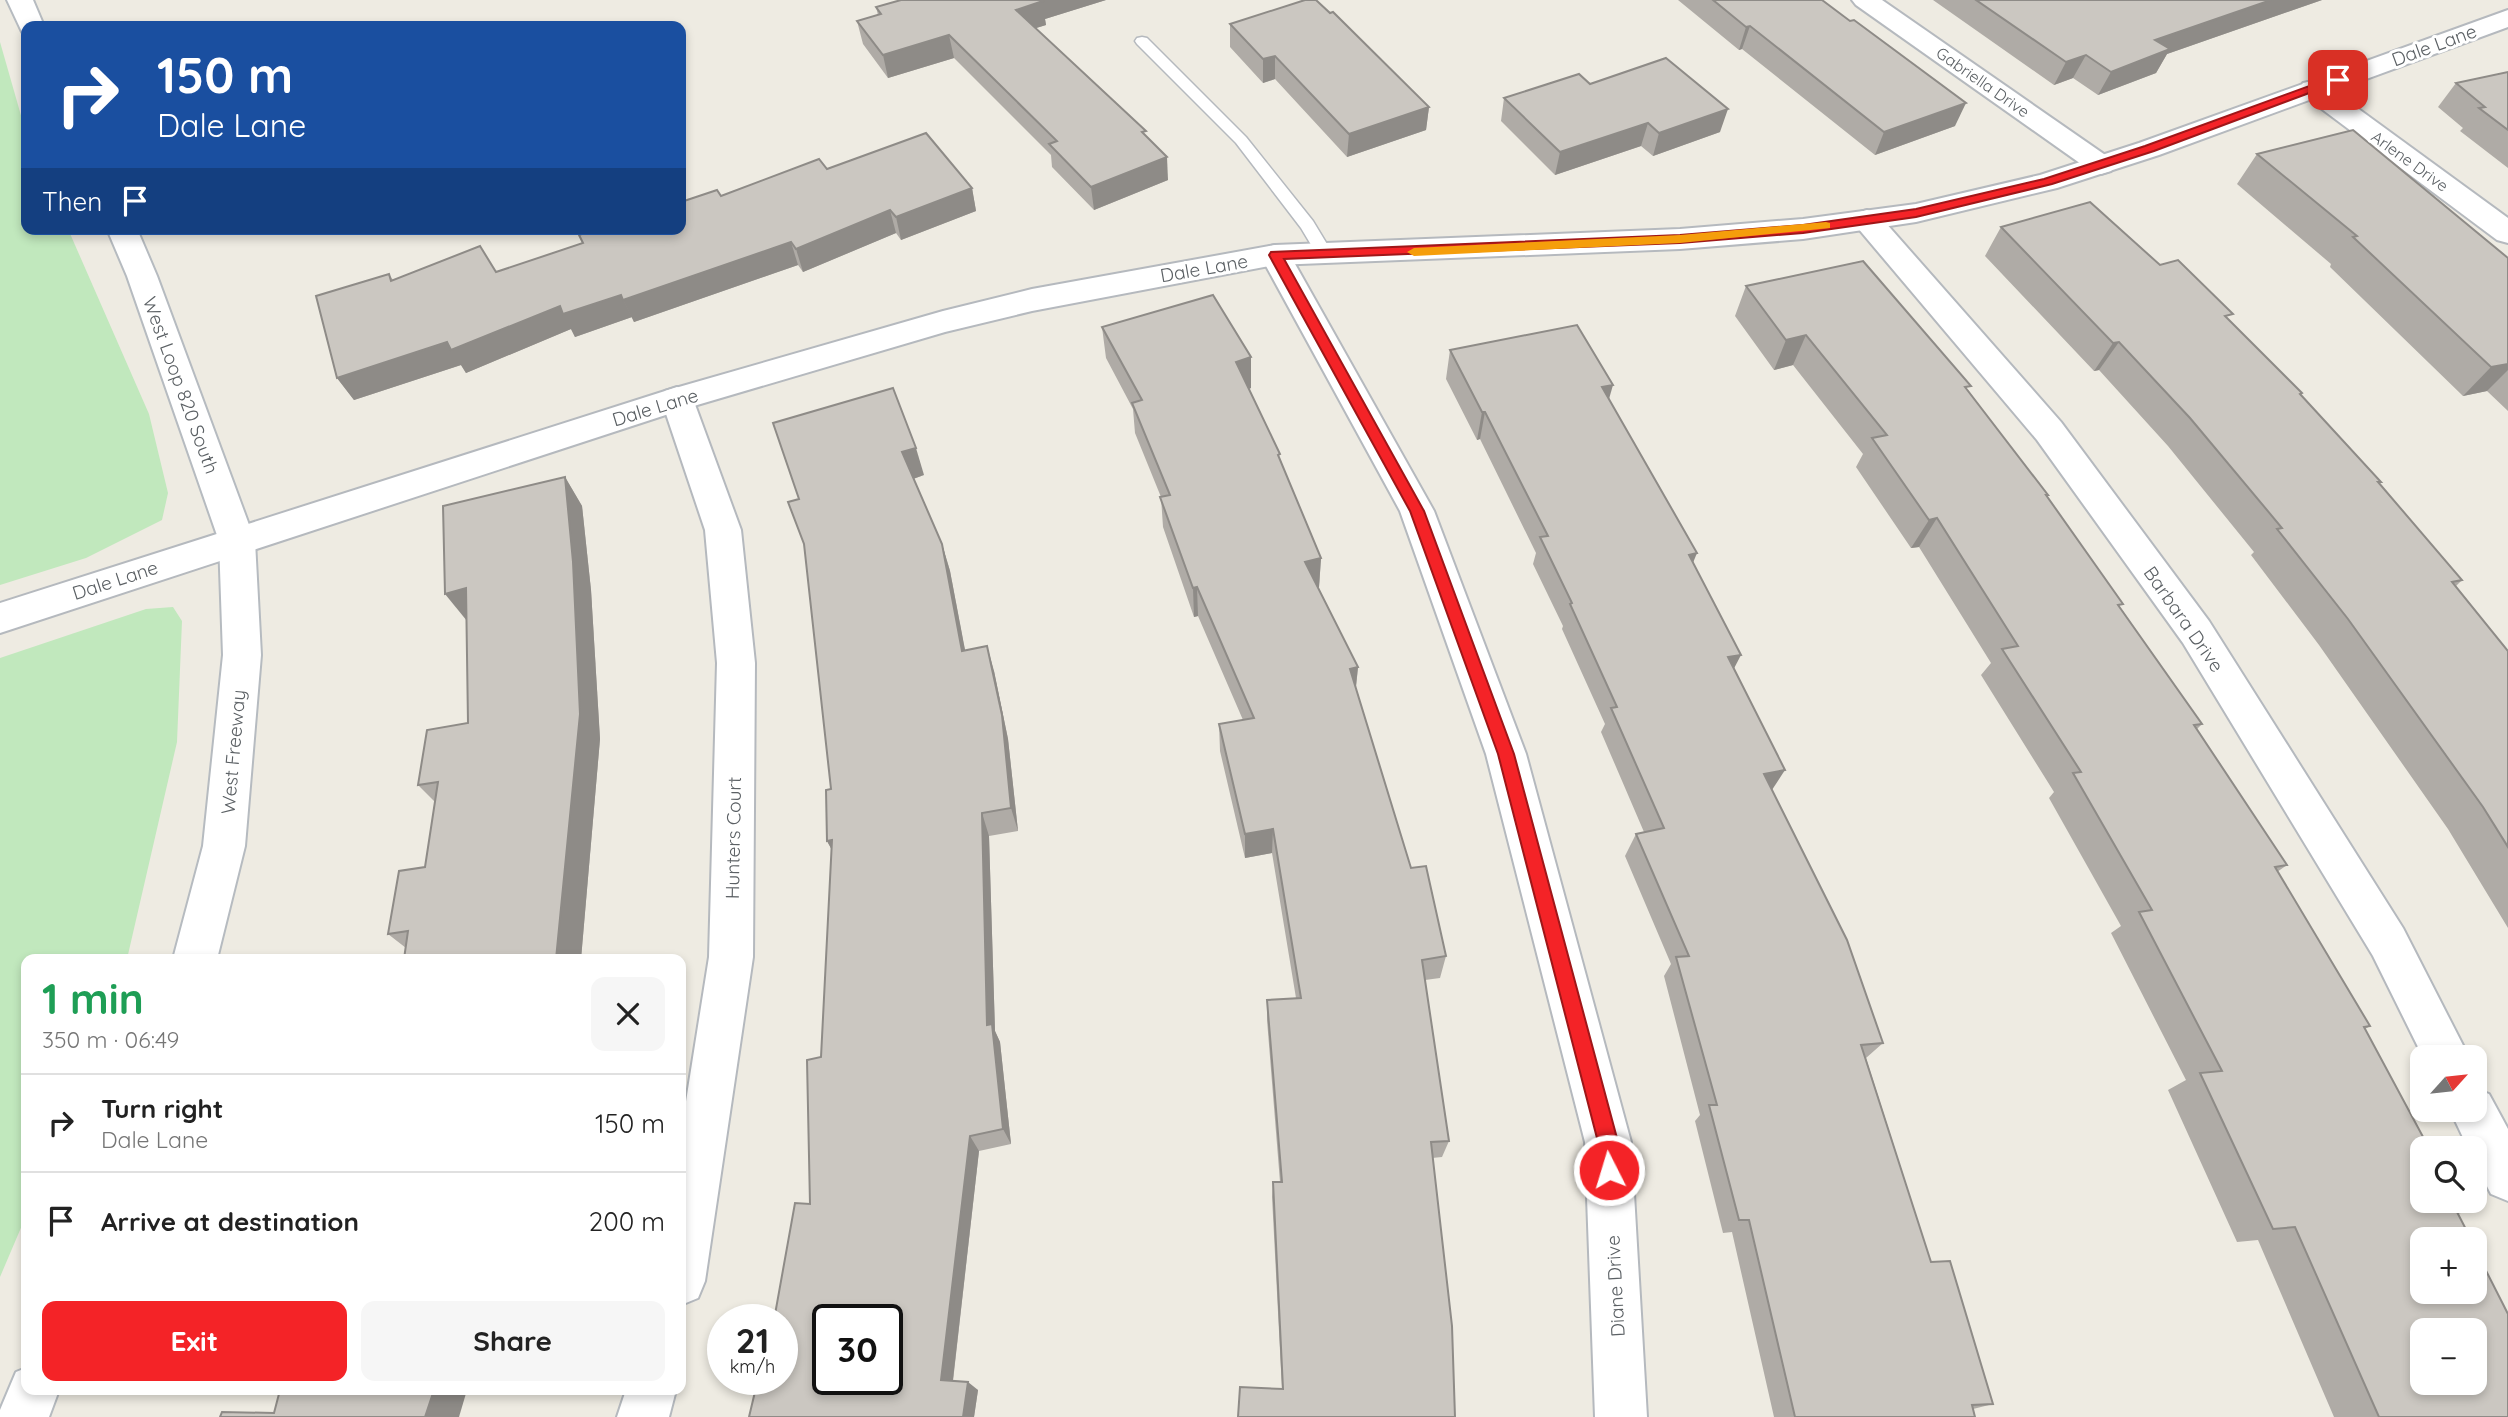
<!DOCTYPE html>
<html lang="en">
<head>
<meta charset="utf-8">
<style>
  body { margin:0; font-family:Quicksand,sans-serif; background:#f6f6f6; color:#222; height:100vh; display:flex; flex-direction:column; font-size:26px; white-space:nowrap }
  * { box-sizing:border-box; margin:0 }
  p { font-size:23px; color:#767676 }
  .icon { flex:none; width:38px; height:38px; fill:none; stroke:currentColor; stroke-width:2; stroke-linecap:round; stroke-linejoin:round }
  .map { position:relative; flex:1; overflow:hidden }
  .side { position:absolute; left:21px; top:954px; width:665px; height:441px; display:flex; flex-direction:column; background:#fff; border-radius:14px; box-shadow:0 4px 10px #0003 }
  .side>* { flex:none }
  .guide { position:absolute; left:21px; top:21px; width:665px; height:214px; border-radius:14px; box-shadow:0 4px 10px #0003; background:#1a4fa0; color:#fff; overflow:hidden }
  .needle { width:46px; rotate:63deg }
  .buttons { position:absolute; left:2410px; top:1045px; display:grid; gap:14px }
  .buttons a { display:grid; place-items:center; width:77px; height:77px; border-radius:14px; background:#fff; box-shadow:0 4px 10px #0003; font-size:35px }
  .speed { position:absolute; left:707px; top:1304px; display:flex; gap:14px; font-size:35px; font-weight:700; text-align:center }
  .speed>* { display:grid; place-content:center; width:91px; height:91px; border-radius:50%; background:#fff; box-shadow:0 4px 10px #0003; line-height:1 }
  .speed small { font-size:18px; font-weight:400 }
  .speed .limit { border:4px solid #111; border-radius:10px; background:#fff; color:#111 }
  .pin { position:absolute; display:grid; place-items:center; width:60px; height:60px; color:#fff; margin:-30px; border-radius:14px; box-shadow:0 4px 10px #0006 }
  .me { position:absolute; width:77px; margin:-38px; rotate:355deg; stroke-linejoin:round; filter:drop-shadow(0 0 5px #0008) }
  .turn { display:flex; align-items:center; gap:24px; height:147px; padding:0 21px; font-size:32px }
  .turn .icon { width:91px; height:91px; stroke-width:2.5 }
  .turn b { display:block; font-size:49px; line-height:60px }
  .then { display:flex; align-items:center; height:66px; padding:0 21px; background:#0003; gap:14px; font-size:26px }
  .round { display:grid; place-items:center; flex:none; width:74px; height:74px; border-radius:14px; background:#f6f6f6 }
  .summary { display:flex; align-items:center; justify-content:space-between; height:119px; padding:0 21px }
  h1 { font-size:42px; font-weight:700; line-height:52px; color:#1e9e55 }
  .button { display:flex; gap:14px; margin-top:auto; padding:14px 21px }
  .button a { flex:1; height:80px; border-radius:14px; background:#f42327; color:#fff; font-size:28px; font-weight:700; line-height:80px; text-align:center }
  .button a+a { background:#f6f6f6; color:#222 }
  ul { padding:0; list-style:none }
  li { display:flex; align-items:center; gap:21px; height:98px; padding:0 21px; border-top:2px solid #e0e0e0 }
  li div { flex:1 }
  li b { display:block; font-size:26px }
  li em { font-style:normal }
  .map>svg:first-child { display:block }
  .green { fill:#c1e8bd }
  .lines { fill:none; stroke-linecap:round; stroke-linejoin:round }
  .service-casing { stroke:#b5b9be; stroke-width:3 }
  .minor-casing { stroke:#b5b9be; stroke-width:4 }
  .tertiary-casing { stroke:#b5b9be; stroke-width:4 }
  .secondary-casing { stroke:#b6bbc0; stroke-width:4 }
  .service { fill:#fff; fill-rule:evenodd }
  .minor { fill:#fff; fill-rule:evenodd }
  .tertiary { fill:#fff; fill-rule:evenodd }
  .secondary { fill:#fff; fill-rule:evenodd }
  .wall { fill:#afaba6 }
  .shaded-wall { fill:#8e8b87 }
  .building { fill:#cbc7c1; stroke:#8e8b87; stroke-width:2; fill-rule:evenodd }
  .route { fill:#f42327; stroke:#9f1719; stroke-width:2 }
  .slow { fill:#f59e0b }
  .labels { text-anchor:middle; stroke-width:6; stroke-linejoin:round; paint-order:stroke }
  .far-street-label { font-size:16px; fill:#5b6064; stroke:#fff }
  .street-label { font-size:19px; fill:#5b6064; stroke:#fff }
</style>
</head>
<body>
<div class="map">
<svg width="2508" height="1417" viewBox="0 0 2508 1417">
  <rect width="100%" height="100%" fill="#eeebe2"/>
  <!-- green -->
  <g class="green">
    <polygon points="0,42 26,133 26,229 68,229 149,414 168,493 162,520 86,558 0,585"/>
    <polygon points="173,607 182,621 177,742 127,959 26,959 26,1216 0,1277 0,658 146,609"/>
  </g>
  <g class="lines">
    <!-- service casing -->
    <g class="service-casing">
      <polygon id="service" points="1142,37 1147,38 1246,137 1313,221 1333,254 1331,258 1319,258 1301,228 1236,143 1137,44 1135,41 1137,38"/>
    </g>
    <!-- minor casing -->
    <g class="minor-casing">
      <g id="minor">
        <polygon points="1852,0 1882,0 2111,159 2115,165 2111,171 2101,174 2091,171 1856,5"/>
        <polygon points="2313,81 2323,83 2508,218 2508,243 2497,240 2303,95 2299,89 2303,83"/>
        <polygon points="1867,210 1877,213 2061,422 2209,621 2403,928 2469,1057 2423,1057 2373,956 2183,643 2037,440 1857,227 1852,220 1857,213"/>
        <polygon points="1275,245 1286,248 1290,255 1434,511 1526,754 1631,1142 1647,1417 1595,1417 1585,1142 1486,754 1400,511 1260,255 1264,248"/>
        <polygon points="677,387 689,391 693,399 741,530 755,663 753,957 705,1281 698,1298 681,1305 681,1133 709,957 717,663 705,530 661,399 665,391"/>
        <polygon points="2474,1088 2489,1094 2508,1129 2508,1201 2491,1194 2474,1161 2474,1148 2468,1148 2450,1110 2474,1110"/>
        <polygon points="626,1390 676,1390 669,1417 617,1417"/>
      </g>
    </g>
    <!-- tertiary casing -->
    <g class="tertiary-casing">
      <polygon id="tertiary" points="2508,10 2508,27 2159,155 2057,188 1916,222 1803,239 1680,249 1275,265 1032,311 945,332 687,408 0,633 0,603 665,391 943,311 1032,289 1275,245 1680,229 1803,219 1916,204 2040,175 2139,143"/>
    </g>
    <!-- secondary casing -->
    <g class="secondary-casing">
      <g id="secondary">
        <polygon points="7,0 33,0 44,26 26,26 26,33 22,32"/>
        <polygon points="107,229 137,229 157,276 255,541 261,655 245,846 217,959 173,959 203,846 223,655 219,541 127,276"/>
        <polygon points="26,1368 26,1390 59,1390 49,1417 0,1417 0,1410 16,1372"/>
      </g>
    </g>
    <!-- service -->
    <use href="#service" class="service"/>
    <!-- minor -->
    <use href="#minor" class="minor"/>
    <!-- tertiary -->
    <use href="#tertiary" class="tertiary"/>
    <!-- secondary -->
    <use href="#secondary" class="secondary"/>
  </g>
  <!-- wall -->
  <g class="wall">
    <polygon points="901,0 1106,0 1045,19 1046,25 1036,28 1146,137 1168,180 1094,210 1052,167 1051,155 954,58 888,78 863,44 857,21 878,15 876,7"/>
    <polygon points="1678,0 1822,0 1955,126 1875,155 1742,49 1739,50"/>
    <polygon points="1933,0 2322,0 2167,54 2156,73 2098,95 2073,78 2054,85"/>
    <polygon points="1230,24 1429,107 1426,130 1347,157 1275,79 1263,83 1230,47"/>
    <polygon points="2508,72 2508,168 2460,131 2463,128 2438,107 2456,83"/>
    <polygon points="1590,84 1720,132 1653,156 1641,146 1555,175 1501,121 1504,98"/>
    <polygon points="2257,154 2508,258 2508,411 2487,391 2463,396 2330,267 2331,264 2237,184"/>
    <polygon points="972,188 976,211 901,240 896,233 803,272 798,265 634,322 632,317 575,337 571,329 466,373 461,365 354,400 337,378 389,274 393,280 496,272 721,196"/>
    <polygon points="2001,227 2160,265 2229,320 2301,395 2379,483 2462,580 2456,586 2508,651 2508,928 2448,829 2319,645 2251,555 2254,552 2168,446 2099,370 2094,371 1985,256"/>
    <polygon points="1746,286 1968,390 2047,496 2120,607 2202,724 2197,729 2287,865 2277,872 2370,1026 2365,1029 2464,1212 2458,1214 2508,1417 2334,1417 2258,1240 2237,1242 2168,1090 2186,1080 2111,933 2121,926 2049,798 2054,792 1981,675 1991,663 1919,547 1911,548 1856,467 1863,454 1793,365 1774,370 1735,316"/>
    <polygon points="1102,327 1251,388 1249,389 1321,558 1319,587 1318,587 1358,667 1356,688 1411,868 1446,956 1440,978 1425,980 1449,1141 1442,1157 1432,1158 1452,1326 1282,1389 1272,1197 1273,1182 1280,1182 1267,1020 1267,1000 1296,998 1272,853 1245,858 1220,751 1219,724 1243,720 1198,616 1194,617 1163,527 1161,497 1135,433 1133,409 1106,358"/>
    <polygon points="1450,350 1609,399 1693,563 1734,669 1772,790 1883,1043 1866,1058 1931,1262 1993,1404 1973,1409 1975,1417 1774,1417 1732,1232 1723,1233 1695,1121 1700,1115 1664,976 1671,964 1625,856 1636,834 1644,832 1601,732 1605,724 1562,629 1563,626 1533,564 1536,553 1480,439 1477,440 1446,379"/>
    <polygon points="924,475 913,479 942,544 950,571 965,651 994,671 1008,739 1018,831 989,836 995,1031 1000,1042 1011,1144 979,1151 953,1381 978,1390 974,1417 749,1417 782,1379 810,1204 821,1057 832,850 827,841 831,789 799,499"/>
    <polygon points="565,477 582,506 591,590 600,739 581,959 404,959 406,948 388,934 425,867 435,802 418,785 468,723"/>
  </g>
  <!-- shaded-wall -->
  <g class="shaded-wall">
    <polygon points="1039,0 1106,0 1045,19 1046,25 1020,33 1016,10"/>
    <polygon points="2271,0 2322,0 2167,54 2156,73 2098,95 2111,72 2155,40"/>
    <polygon points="1750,26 1742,49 1739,50 1746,27"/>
    <polygon points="949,35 954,58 888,78 883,55"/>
    <polygon points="2086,55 2073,78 2054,85 2066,62"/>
    <polygon points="1275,56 1275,79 1263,83 1263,59"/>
    <polygon points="1966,103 1955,126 1875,155 1884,132"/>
    <polygon points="1429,107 1426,130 1347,157 1349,134"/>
    <polygon points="1728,109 1720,132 1653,156 1659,133"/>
    <polygon points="1648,123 1641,146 1555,175 1560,152"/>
    <polygon points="1167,157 1168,180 1094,210 1091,187"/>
    <polygon points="972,188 976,211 901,240 896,217"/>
    <polygon points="890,210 896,233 803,272 796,249"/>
    <polygon points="791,242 798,265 634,322 623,300"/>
    <polygon points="621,295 632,317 575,337 571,329 466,373 461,365 354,400 337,378 560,306"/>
    <polygon points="1806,335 1793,365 1774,370 1786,340"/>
    <polygon points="2119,342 2099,370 2094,371 2113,343"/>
    <polygon points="1251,357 1251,388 1236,393 1236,362"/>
    <polygon points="2508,364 2508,370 2487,391 2463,396 2491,367"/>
    <polygon points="1613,385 1605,413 1602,387"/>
    <polygon points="1482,412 1485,412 1480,439 1477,440"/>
    <polygon points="916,448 924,475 910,480 902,452"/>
    <polygon points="565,477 582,506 591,590 600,739 581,959 556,959"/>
    <polygon points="1937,518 1919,547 1911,548 1929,520"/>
    <polygon points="942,544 950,571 970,676 962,651"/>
    <polygon points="1697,553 1686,580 1689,555"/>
    <polygon points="1321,558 1319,587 1303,590 1305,562"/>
    <polygon points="1197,587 1198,616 1194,617 1193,588"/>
    <polygon points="466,588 467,621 445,594"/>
    <polygon points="987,646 994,671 1008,739 1018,831 1011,808"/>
    <polygon points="1741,655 1728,680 1728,657"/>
    <polygon points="1358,667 1355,694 1350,669"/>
    <polygon points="1785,770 1770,793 1764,774"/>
    <polygon points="982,813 989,836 995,1031 1000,1042 1011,1144 1003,1129 987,1025"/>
    <polygon points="1273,829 1272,853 1245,858 1245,834"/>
    <polygon points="832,840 839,863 827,841"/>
    <polygon points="970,1136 979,1151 952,1388 941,1380"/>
    <polygon points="968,1382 978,1390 974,1417 963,1417"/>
    <polygon points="434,1390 467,1390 459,1417 425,1417"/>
  </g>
  <!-- building -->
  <g class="building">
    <polygon points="901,0 1042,0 1043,1 1016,10 1146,131 1142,132 1167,157 1091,187 1049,144 1057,141 949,35 883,55 857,21 881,14 876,7"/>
    <polygon points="1305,0 1316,0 1330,13 1333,12 1429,107 1349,134 1275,56 1263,59 1230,24"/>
    <polygon points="1713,0 1822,0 1850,21 1854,20 1966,103 1884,132 1750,26 1746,27"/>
    <polygon points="1976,0 2271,0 2155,40 2170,49 2111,72 2086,55 2066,62"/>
    <polygon points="1666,58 1728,109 1659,133 1648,123 1560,152 1504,98 1579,74 1590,84"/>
    <polygon points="2508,72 2508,130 2479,108 2485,107 2456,83"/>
    <polygon points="2353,130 2508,258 2508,364 2491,367 2353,237 2357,236 2257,154"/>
    <polygon points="926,133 972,188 896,217 890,210 796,249 791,242 623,300 621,295 563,314 560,306 451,350 447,342 337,378 316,296 389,274 391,281 480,246 496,272 583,243 579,235 595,229 681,229 681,202 717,190 721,196 819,159 827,169"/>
    <polygon points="2090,202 2160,265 2178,260 2233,314 2225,316 2302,393 2300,394 2381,482 2378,482 2462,580 2452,582 2508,651 2508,847 2483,807 2348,619 2277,529 2282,528 2190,418 2119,342 2113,343 2001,227"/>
    <path d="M 1863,261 L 1971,386 L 1965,387 L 2048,495 L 2046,495 L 2123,604 L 2118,605 L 2202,724 L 2194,725 L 2287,865 L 2275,867 L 2370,1026 L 2364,1027 L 2429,1148 L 2422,1148 L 2422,1200 L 2458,1200 L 2464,1212 L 2457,1212 L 2471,1239 L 2422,1239 L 2422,1292 L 2474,1292 L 2474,1247 L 2508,1314 L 2508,1417 L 2379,1417 L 2295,1227 L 2273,1229 L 2200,1073 L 2222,1071 L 2139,912 L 2152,910 L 2073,773 L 2081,772 L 2002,649 L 2018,646 L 1937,518 L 1929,520 L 1872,438 L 1887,435 L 1806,335 L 1786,340 L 1746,286 ZM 2422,1330 L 2474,1330 L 2474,1382 L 2422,1382 Z"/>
    <polygon points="1213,295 1251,357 1236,362 1280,454 1278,455 1321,558 1305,562 1358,667 1350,669 1411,868 1426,866 1446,956 1422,960 1449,1141 1431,1142 1452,1326 1455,1417 1238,1417 1240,1387 1283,1389 1273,1182 1282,1182 1267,1000 1301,998 1273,829 1245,834 1219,724 1254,718 1197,587 1193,588 1160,497 1170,495 1132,403 1142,400 1102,327"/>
    <polygon points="1577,325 1613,385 1602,387 1697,553 1689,555 1741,655 1728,657 1785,770 1764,774 1847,940 1883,1043 1861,1045 1931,1262 1950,1261 1993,1404 1972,1405 1975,1417 1795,1417 1749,1220 1739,1220 1709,1105 1717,1105 1676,957 1689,956 1636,834 1664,828 1611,708 1617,707 1570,604 1572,603 1540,537 1548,536 1485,412 1482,412 1450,350"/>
    <path d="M 893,388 L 916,448 L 902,452 L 942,544 L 962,651 L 987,646 L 1002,715 L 1011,808 L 982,813 L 987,1025 L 992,1024 L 1003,1129 L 970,1136 L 941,1380 L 968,1382 L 963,1417 L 749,1417 L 758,1379 L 782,1379 L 782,1320 L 774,1320 L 795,1203 L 810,1204 L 807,1060 L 821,1057 L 832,840 L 827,841 L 826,790 L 831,789 L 804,544 L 788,502 L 799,499 L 773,423 ZM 828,1320 L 887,1320 L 887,1379 L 828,1379 Z"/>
    <polygon points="565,477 573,562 580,714 556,959 404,959 408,931 388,934 399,871 425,867 438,782 418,785 427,730 468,723 466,588 445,594 443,506"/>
    <polygon points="280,1390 434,1390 425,1417 220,1417 222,1412 274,1413"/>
  </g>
  <!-- route -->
  <polygon class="route" points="2334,77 2344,80 2154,151 2052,184 1916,217 1803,233 1680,243 1284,259 1424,511 1514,754 1618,1142 1619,1170 1616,1177 1609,1180 1603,1177 1598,1142 1498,754 1410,511 1269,255 1271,252 1680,235 1803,225 1916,209 2044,179 2145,146"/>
  <!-- slow -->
  <polygon class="slow" points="1826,222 1830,223 1830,228 1680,243 1414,256 1407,252 1414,248 1680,235"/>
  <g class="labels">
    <!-- far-street labels -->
    <g class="far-street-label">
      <text transform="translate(1983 82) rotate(35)" y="6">Gabriella Drive</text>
      <text transform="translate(2410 161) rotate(36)" y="6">Arlene Drive</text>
    </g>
    <!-- street labels -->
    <g class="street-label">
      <text transform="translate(2434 45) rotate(-20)" y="7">Dale Lane</text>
      <text transform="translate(1204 268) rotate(-10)" y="7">Dale Lane</text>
      <text transform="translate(181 385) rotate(70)" y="7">West Loop 820 South</text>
      <text transform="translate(655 407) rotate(-17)" y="7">Dale Lane</text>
      <text transform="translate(115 580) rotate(-18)" y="7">Dale Lane</text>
      <text transform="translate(2184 619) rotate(55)" y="7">Barbara Drive</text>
      <text transform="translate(233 752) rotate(-85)" y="7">West Freeway</text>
      <text transform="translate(733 838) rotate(-89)" y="7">Hunters Court</text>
      <text transform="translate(1615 1286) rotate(-93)" y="7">Diane Drive</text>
    </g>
  </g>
</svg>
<div class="buttons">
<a><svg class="needle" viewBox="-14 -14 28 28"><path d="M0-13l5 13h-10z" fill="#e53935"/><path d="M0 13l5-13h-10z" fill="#767676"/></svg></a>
<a><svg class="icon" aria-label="search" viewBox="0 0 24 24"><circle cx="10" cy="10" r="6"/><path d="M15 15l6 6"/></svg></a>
<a>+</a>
<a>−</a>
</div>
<div class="speed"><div>21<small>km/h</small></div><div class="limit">30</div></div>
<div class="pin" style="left:2338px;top:80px;background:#d93025"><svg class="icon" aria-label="arrive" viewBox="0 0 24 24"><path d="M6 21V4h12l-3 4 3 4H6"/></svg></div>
<svg class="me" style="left:1609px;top:1170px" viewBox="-20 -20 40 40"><circle r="17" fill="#f42327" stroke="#fff" stroke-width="3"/><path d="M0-11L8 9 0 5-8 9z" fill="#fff"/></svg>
<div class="guide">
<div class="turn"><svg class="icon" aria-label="right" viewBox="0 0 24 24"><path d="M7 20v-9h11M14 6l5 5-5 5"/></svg><div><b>150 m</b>Dale Lane</div></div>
<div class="then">Then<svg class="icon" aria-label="arrive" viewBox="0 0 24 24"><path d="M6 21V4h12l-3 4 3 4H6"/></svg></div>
</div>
<section class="side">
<div class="summary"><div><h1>1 min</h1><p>350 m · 06:49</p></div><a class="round"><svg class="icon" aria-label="close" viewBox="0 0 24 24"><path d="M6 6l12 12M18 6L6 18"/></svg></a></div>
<ul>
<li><svg class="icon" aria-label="right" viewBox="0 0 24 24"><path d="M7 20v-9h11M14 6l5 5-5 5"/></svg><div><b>Turn right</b><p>Dale Lane</p></div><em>150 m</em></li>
<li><svg class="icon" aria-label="arrive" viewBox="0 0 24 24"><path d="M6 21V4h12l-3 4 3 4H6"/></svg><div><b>Arrive at destination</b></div><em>200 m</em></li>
</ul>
<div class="button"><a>Exit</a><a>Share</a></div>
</section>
</div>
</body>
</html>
